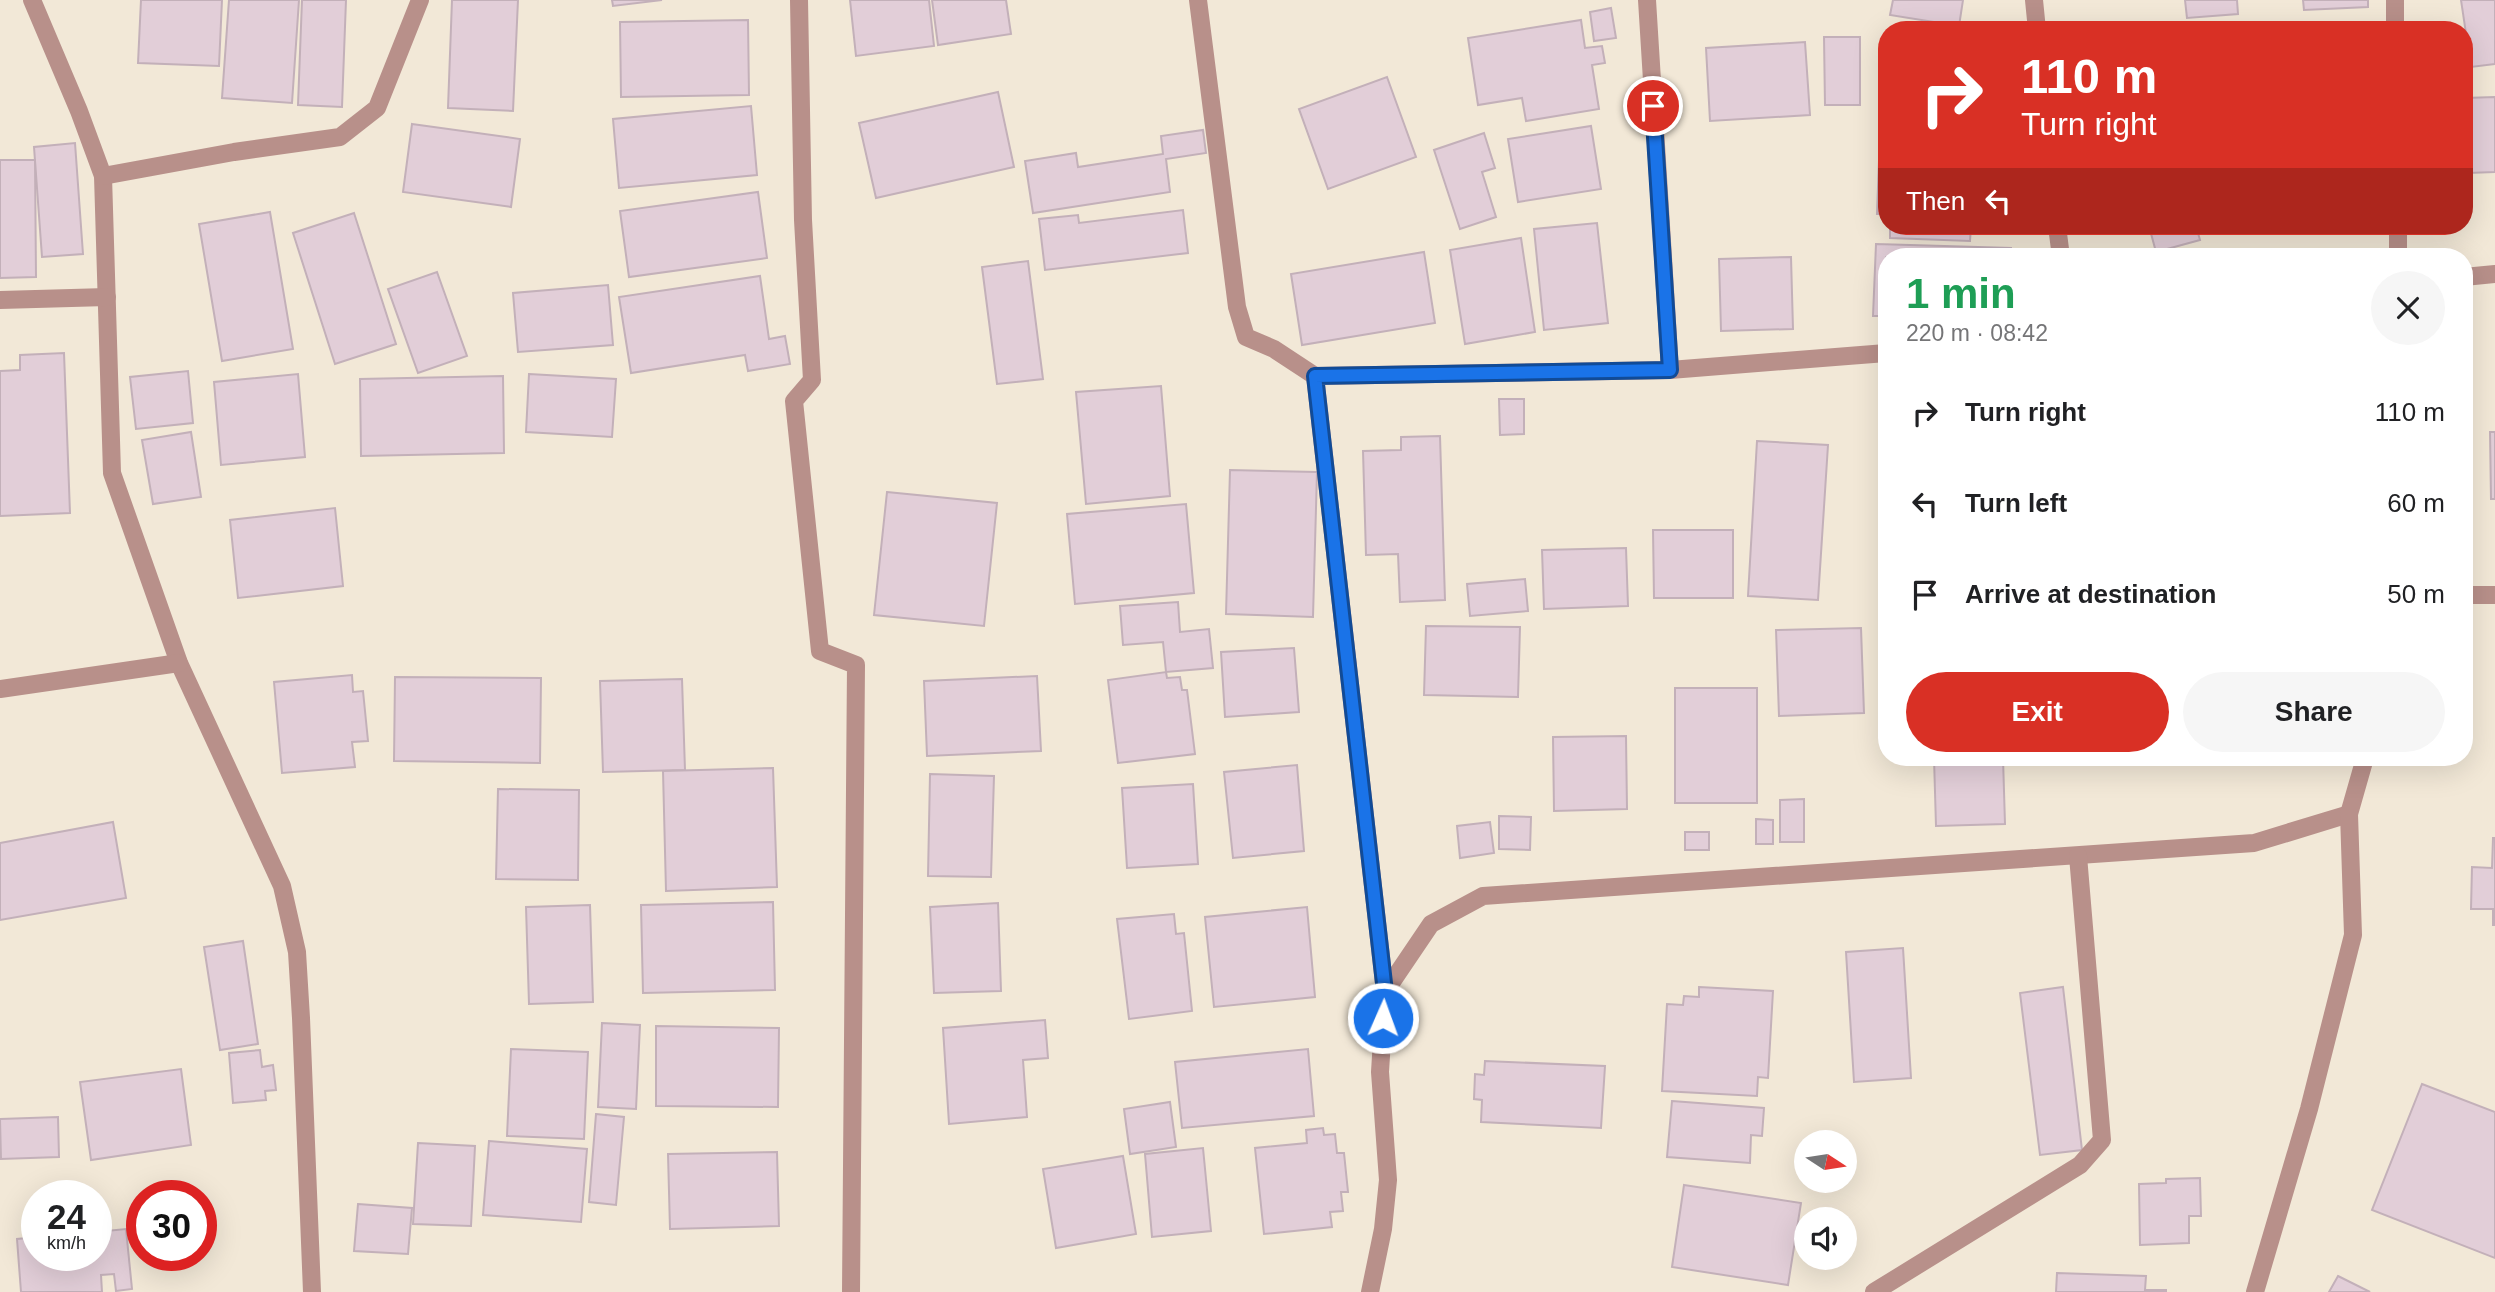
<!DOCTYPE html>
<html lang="en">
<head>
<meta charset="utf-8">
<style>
  body { margin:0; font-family:Helvetica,sans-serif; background:#f6f6f6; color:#202124; height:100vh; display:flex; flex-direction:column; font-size:26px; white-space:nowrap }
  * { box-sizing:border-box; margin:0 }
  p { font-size:23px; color:#757577 }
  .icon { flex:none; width:38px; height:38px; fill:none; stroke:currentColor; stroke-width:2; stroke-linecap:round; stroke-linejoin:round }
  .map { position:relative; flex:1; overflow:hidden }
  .sheet { position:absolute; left:1878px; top:248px; width:595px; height:518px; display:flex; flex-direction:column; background:#fff; border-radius:28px; box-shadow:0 7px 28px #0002 }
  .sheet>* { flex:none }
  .top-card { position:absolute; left:1878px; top:21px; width:595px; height:214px; border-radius:28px; box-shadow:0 7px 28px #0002; background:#d93025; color:#fff; overflow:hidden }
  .needle { width:46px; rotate:102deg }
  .buttons { position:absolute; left:1794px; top:1130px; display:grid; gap:14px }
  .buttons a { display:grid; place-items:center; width:63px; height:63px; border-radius:50%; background:#fff; box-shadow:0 7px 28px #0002; font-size:35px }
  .speed { position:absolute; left:21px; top:1180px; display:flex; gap:14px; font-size:35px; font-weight:700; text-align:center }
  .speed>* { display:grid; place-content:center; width:91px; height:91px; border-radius:50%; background:#fff; box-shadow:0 7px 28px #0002; line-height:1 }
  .speed small { font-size:18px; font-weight:400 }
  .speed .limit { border:10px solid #d22; background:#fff; color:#111 }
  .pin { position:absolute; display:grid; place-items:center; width:60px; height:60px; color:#fff; margin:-30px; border:4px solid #fff; border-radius:50%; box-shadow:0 2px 7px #0007 }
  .me { position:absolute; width:77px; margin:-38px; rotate:2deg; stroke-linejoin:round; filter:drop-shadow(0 0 5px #0008) }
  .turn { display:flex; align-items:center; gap:24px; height:147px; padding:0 28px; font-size:32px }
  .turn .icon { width:91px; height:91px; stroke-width:2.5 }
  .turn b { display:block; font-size:49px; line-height:60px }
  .then { display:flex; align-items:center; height:66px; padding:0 28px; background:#0003; gap:14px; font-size:26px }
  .round { display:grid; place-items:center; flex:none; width:74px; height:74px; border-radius:37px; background:#f6f6f6 }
  .summary { display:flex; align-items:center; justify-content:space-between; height:119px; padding:0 28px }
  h1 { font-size:42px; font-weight:700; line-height:52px; color:#1e9e55 }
  .button { display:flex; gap:14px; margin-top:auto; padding:14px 28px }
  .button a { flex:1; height:80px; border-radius:42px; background:#d93025; color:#fff; font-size:28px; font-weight:700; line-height:80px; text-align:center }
  .button a+a { background:#f6f6f6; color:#202124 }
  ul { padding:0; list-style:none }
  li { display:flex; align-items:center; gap:21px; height:91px; padding:0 28px }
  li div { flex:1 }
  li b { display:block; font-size:26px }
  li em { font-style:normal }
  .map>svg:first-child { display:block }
  .building { fill:#e2ced8; stroke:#c3b0b9; stroke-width:2 }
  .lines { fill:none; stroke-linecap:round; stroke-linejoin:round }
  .minor { stroke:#b8908a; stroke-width:18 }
  .route-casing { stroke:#114b97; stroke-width:18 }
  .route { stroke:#1a73e8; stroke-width:12 }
</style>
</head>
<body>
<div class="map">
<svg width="2495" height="1292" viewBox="0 0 2495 1292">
  <rect width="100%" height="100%" fill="#f2e8d7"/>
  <!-- building -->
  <g class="building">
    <polygon points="141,0 222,0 219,66 138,63"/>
    <polygon points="229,0 299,0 292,103 222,98"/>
    <polygon points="302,0 346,0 342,107 298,105"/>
    <polygon points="452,0 518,0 513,111 448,108"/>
    <polygon points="612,0 662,0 613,6"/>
    <polygon points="850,0 929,0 934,46 856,56"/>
    <polygon points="932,0 1006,0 1011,34 938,45"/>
    <polygon points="1893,0 1963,0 1959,26 1890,15"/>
    <polygon points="2185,0 2237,0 2238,14 2187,18"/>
    <polygon points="2303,0 2368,0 2368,7 2304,10"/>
    <polygon points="2461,0 2495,0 2495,64 2471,67"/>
    <polygon points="1611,8 1616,38 1594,41 1590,12"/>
    <polygon points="748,20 749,95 621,97 620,22"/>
    <polygon points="1581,20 1585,48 1602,46 1605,63 1592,65 1599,109 1526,121 1522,98 1478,105 1468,38"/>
    <polygon points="1824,37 1860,37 1860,105 1825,105"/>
    <polygon points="1805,42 1810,115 1710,121 1706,48"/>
    <polygon points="1387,77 1416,157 1328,189 1299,109"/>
    <polygon points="998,92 1014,167 876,198 859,123"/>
    <polygon points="2495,97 2495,172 2468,173 2465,98"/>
    <polygon points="751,106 757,175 619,188 613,119"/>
    <polygon points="412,124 520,139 511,207 403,192"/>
    <polygon points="1591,126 1601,189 1518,202 1508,139"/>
    <polygon points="1203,130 1206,153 1166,159 1170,192 1033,213 1025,161 1076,153 1078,167 1163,154 1161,136"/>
    <polygon points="1484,133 1495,168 1482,172 1496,217 1460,229 1434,150"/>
    <polygon points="75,143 83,254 42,257 34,147"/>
    <polygon points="0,160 35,160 36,277 0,278"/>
    <polygon points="1879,160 1886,160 1886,214 1877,214"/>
    <polygon points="758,192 767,258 629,277 620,211"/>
    <polygon points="1183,210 1188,253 1045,270 1039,219 1078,215 1079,223"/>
    <polygon points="270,212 293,349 222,361 199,224"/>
    <polygon points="354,213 396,344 335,364 293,233"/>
    <polygon points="1597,223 1608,323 1544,330 1534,229"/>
    <polygon points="1890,226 1971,226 1970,241 1890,238"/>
    <polygon points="2149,226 2196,226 2200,240 2156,252"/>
    <polygon points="1521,238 1535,332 1465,344 1450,250"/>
    <polygon points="1876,244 2011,248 2011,257 1886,257 1886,316 1873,316"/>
    <polygon points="1424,252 1435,323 1302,345 1291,274"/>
    <polygon points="1791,257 1793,329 1721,331 1719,259"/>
    <polygon points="1028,261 1043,379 997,384 982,267"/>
    <polygon points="437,272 467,356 418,373 388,289"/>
    <polygon points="760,276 769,339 785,336 790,364 748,371 745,355 631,373 619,297"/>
    <polygon points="608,285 613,345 518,352 513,293"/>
    <polygon points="64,353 70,513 0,516 0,371 20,370 20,355"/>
    <polygon points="188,371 193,423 136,429 130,377"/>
    <polygon points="298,374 305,457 221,465 214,382"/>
    <polygon points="529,374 616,379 612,437 526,432"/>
    <polygon points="503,376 504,453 361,456 360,379"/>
    <polygon points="1161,386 1170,496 1086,504 1076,392"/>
    <polygon points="1499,399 1524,399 1524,434 1500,435"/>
    <polygon points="191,432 201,497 153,504 142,440"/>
    <polygon points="2490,432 2495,432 2495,499 2491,499"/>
    <polygon points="1440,436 1445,600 1400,602 1398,554 1366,555 1363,451 1401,450 1401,437"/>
    <polygon points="1757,441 1828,445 1818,600 1748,596"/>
    <polygon points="1230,470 1317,472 1313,617 1226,614"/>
    <polygon points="2464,481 2467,575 2464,575"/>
    <polygon points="887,492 997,503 984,626 874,615"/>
    <polygon points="1186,504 1194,593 1075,604 1067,514"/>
    <polygon points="335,508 343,586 238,598 230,520"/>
    <polygon points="1653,530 1733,530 1733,598 1654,598"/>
    <polygon points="1626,548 1628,606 1544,609 1542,550"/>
    <polygon points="1525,579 1528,611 1470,616 1467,584"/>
    <polygon points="1178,602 1180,632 1209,629 1213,668 1166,672 1163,642 1123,645 1120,606"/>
    <polygon points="1426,626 1520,627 1518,697 1424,695"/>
    <polygon points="1861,628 1864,713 1779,716 1776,630"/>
    <polygon points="1294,648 1299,712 1225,717 1221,652"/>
    <polygon points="1166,672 1167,678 1180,677 1182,690 1187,690 1195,754 1118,763 1108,680"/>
    <polygon points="352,675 353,692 363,691 368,741 352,742 355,767 282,773 274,682"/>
    <polygon points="1037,676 1041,751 927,756 924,681"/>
    <polygon points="395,677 541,678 540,763 394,761"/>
    <polygon points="682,679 685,770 603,772 600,681"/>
    <rect x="1675" y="688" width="82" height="115"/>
    <polygon points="1626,736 1627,809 1554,811 1553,737"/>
    <polygon points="1934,758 2003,758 2005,824 1936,826"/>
    <polygon points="1297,765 1304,851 1233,858 1224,772"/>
    <polygon points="773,768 777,887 666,891 663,771"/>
    <polygon points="930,774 994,776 991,877 928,876"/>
    <polygon points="1193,784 1198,864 1127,868 1122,788"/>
    <polygon points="498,789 579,790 578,880 496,879"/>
    <polygon points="1804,799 1804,842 1780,842 1780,800"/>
    <polygon points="1499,816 1531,817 1530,850 1499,849"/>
    <polygon points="1756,819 1773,820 1773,844 1756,844"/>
    <polygon points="113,822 126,898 0,920 0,843"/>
    <polygon points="1490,822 1494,853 1460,858 1457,826"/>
    <rect x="1685" y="832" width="24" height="18"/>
    <polygon points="2493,838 2495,838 2495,925 2493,925 2493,909 2471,909 2472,867 2492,868"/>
    <polygon points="773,902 775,990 643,993 641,905"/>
    <polygon points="998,903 1001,991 934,993 930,907"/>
    <polygon points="590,905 593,1002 529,1004 526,907"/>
    <polygon points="1307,907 1315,997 1214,1007 1205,917"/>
    <polygon points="1174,914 1176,934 1184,933 1192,1011 1129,1019 1117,919"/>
    <polygon points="243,941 258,1044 220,1050 204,947"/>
    <polygon points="1903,948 1911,1078 1854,1082 1846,952"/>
    <polygon points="1699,987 1773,991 1768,1078 1758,1077 1757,1096 1662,1091 1667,1004 1683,1005 1684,996 1699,997"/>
    <polygon points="2063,987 2082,1150 2040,1155 2020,993"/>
    <polygon points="1045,1020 1048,1058 1023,1060 1027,1117 949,1124 943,1028"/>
    <polygon points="602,1023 640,1025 636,1109 598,1107"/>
    <polygon points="656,1026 779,1028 778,1107 656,1106"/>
    <polygon points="511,1049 588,1052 584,1139 507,1136"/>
    <polygon points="1308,1049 1314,1116 1182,1128 1175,1062"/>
    <polygon points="260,1050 262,1067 273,1065 276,1090 265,1091 266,1100 233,1103 229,1053"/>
    <polygon points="1485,1061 1605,1066 1601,1128 1481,1122 1482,1100 1474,1099 1475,1074 1484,1075"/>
    <polygon points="181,1069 191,1145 91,1160 80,1082"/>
    <polygon points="2422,1084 2495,1112 2495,1258 2372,1210"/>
    <polygon points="1672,1101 1764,1108 1762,1136 1751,1135 1750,1163 1667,1157"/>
    <polygon points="1170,1102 1176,1147 1130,1154 1124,1109"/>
    <polygon points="596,1114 624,1117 616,1205 589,1202"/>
    <polygon points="58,1117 59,1157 1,1159 0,1119"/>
    <polygon points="1323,1128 1324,1135 1335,1134 1337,1153 1344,1153 1348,1192 1341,1192 1343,1211 1330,1212 1332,1227 1264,1234 1255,1148 1307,1143 1306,1130"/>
    <polygon points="489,1141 587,1149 581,1222 483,1215"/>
    <polygon points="418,1143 475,1146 471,1226 413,1224"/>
    <polygon points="1203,1148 1211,1231 1152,1237 1145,1154"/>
    <polygon points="777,1152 779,1226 670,1229 668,1154"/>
    <polygon points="1123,1156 1136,1234 1056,1248 1043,1169"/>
    <polygon points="2200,1178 2201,1216 2189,1216 2189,1243 2140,1245 2139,1184 2166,1183 2166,1179"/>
    <polygon points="1684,1185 1801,1203 1788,1285 1672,1267"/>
    <polygon points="358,1204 412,1208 408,1254 354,1251"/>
    <polygon points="126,1229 132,1289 116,1291 114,1274 101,1275 102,1292 21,1292 17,1239 37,1237 37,1255 96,1255 96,1232"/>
    <polygon points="2057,1273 2146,1276 2145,1290 2166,1290 2166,1292 2056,1292"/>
    <polygon points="2338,1276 2370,1292 2329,1292"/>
  </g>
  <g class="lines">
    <!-- minor -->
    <g class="minor">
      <polyline points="32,0 79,111 103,176 112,473 179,663 282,886 297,952 301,1018 312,1292"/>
      <polyline points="799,0 803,220 812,380 794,401 820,651 856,665 851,1292"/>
      <polyline points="1198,0 1237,307 1246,337 1274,349 1315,376 1670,370 1886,353"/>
      <polyline points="1647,0 1670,370"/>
      <polyline points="2034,0 2037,30"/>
      <polyline points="2395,0 2395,30"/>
      <polyline points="103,176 234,152 340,137 377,108 420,0"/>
      <polyline points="2057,226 2061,257"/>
      <polyline points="2398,226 2398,257"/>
      <polyline points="2464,277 2495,274"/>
      <polyline points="0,300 107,297"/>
      <polyline points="1315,376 1385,992 1380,1072 1388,1180 1383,1229 1370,1292"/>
      <polyline points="2464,595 2495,595"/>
      <polyline points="0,689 179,663"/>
      <polyline points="1385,992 1431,924 1483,896 2254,843 2349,814"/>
      <polyline points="1874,1292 2080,1165 2102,1140 2078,856"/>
      <polyline points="2255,1292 2309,1109 2353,935 2349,814 2365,758"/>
    </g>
  </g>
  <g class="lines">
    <!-- route casing -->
    <g class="route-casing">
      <polyline id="route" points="1383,1018 1385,992 1315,376 1670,370 1653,106"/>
    </g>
    <!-- route -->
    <use href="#route" class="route"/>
  </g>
</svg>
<div class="buttons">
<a><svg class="needle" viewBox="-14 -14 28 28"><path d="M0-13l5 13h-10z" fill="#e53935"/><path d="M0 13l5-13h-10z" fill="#757577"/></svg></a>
<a><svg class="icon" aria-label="sound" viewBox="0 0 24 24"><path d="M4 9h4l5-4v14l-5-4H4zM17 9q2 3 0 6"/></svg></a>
</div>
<div class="speed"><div>24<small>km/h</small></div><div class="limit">30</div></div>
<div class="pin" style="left:1653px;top:106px;background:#d93025"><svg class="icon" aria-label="arrive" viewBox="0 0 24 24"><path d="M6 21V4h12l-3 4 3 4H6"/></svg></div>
<svg class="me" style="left:1383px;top:1018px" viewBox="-20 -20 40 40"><circle r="17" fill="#1a73e8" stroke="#fff" stroke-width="3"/><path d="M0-11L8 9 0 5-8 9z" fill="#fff"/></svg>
<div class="top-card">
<div class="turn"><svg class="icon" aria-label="right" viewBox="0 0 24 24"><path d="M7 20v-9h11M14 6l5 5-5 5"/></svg><div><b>110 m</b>Turn right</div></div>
<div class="then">Then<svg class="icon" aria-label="left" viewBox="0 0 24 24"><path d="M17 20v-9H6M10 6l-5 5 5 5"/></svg></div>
</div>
<section class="sheet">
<div class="summary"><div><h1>1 min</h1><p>220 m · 08:42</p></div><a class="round"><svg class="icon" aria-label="close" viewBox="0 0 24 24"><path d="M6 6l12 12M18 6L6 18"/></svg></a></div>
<ul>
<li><svg class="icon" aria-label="right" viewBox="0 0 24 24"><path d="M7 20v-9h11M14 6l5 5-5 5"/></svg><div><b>Turn right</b></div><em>110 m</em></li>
<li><svg class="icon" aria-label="left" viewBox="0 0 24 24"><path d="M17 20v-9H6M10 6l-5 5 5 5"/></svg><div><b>Turn left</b></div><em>60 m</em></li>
<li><svg class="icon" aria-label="arrive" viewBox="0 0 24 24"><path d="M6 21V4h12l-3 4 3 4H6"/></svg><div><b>Arrive at destination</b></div><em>50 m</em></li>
</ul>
<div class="button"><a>Exit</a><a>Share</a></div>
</section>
</div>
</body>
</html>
